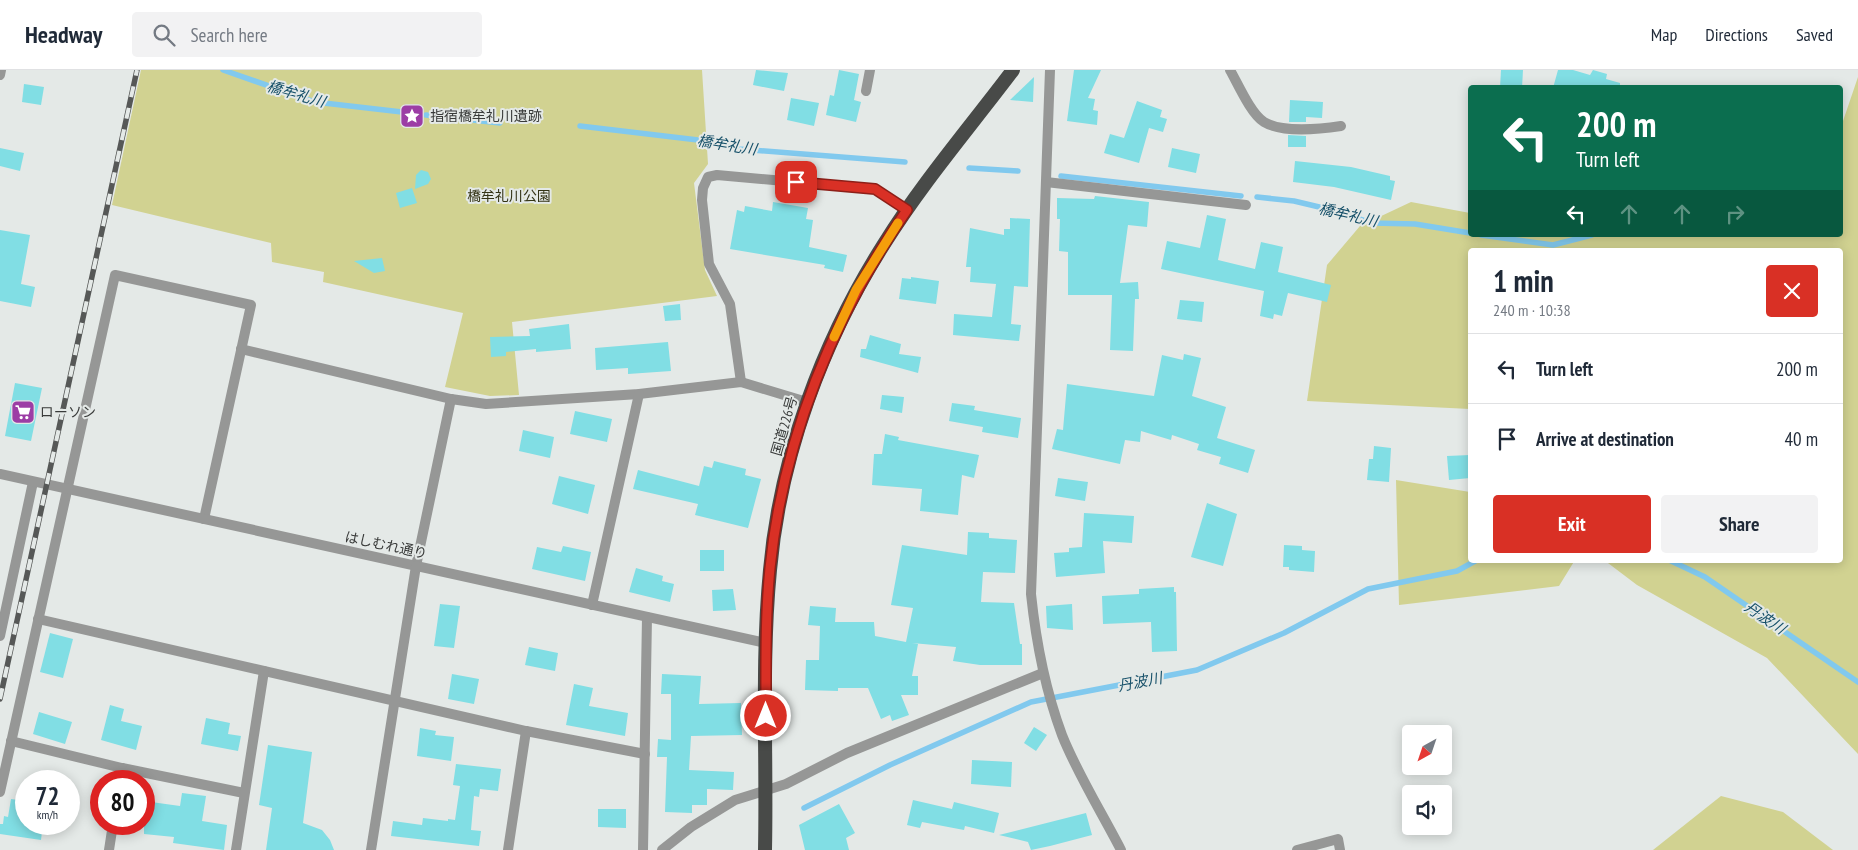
<!DOCTYPE html>
<html lang="en">
<head>
<meta charset="utf-8">
<style>
  body { margin:0; font-family:"PT Sans Narrow","Noto Sans JP",sans-serif; background:#f2f2f3; color:#1f2937; height:100vh; display:flex; flex-direction:column; font-size:19px; white-space:nowrap }
  * { box-sizing:border-box; margin:0 }
  p { font-size:16px; color:#747a83 }
  .icon { flex:none; width:28px; height:28px; fill:none; stroke:currentColor; stroke-width:2; stroke-linecap:round; stroke-linejoin:round }
  .map { position:relative; flex:1; overflow:hidden }
  .sheet { position:absolute; left:1468px; top:178px; width:375px; height:315px; display:flex; flex-direction:column; background:#fff; border-radius:5px; box-shadow:0 2px 12px #0003 }
  .sheet>* { flex:none }
  .top-card { position:absolute; left:1468px; top:15px; width:375px; height:152px; border-radius:5px; box-shadow:0 2px 12px #0003; background:#0b6e4f; color:#fff; overflow:hidden }
  .needle { width:32px; rotate:220deg }
  .controls { position:absolute; left:1402px; top:655px; display:grid; gap:10px }
  .controls a { display:grid; place-items:center; width:50px; height:50px; border-radius:5px; background:#fff; box-shadow:0 2px 12px #0003; font-size:25px }
  .speed { position:absolute; left:15px; top:700px; display:flex; gap:10px; font-size:25px; font-weight:700; text-align:center }
  .speed>* { display:grid; place-content:center; width:65px; height:65px; border-radius:50%; background:#fff; box-shadow:0 2px 12px #0003; line-height:1 }
  .speed small { font-size:12px; font-weight:400 }
  .speed .limit { border:8px solid #d22; background:#fff; color:#111 }
  .pin { position:absolute; display:grid; place-items:center; width:42px; height:42px; color:#fff; margin:-21px; border-radius:10px; box-shadow:0 2px 8px #0006 }
  .me { position:absolute; width:55px; margin:-28px; rotate:0deg; stroke-linejoin:round; filter:drop-shadow(0 0 4px #0008) }
  .turn { display:flex; align-items:center; gap:18px; height:105px; padding:0 25px; font-size:22px }
  .turn .icon { width:65px; height:65px; stroke-width:2.5 }
  .turn b { display:block; font-size:35px; line-height:42px }
  .lanes { display:flex; align-items:center; height:48px; padding:0 25px; background:#0003; justify-content:center; gap:25px; direction:ltr }
  .lanes .off { opacity:.35 }
  .round { display:grid; place-items:center; flex:none; width:52px; height:52px; border-radius:5px; background:#f2f2f3 }
  .overview { display:flex; align-items:center; justify-content:space-between; height:85px; padding:0 25px }
  h1 { font-size:30px; font-weight:600; line-height:38px }
  .button { display:flex; gap:10px; margin-top:auto; padding:10px 25px }
  .button a { flex:1; height:58px; border-radius:5px; background:#d93025; color:#fff; font-size:20px; font-weight:600; line-height:58px; text-align:center }
  .button a+a { background:#f2f2f3; color:#1f2937 }
  ul { padding:0; list-style:none }
  li { display:flex; align-items:center; gap:15px; height:70px; padding:0 25px; border-top:1px solid #e0e1e3 }
  li div { flex:1 }
  li b { display:block; font-size:19px }
  li em { font-style:normal }
  header { display:flex; align-items:center; gap:30px; box-sizing:border-box; height:70px; padding:0 25px; background:#fff; border-bottom:1px solid #e0e1e3 }
  header strong { font-size:24px }
  nav { display:flex; gap:28px; margin-inline-start:auto; font-size:18px }
  .search { width:350px; height:45px; background:#f2f2f3; display:flex; align-items:center; gap:12px; box-sizing:border-box; padding:0 18px; border-radius:5px; color:#747a83; font-size:19px }
  .map>svg:first-child { display:block }
  .green { fill:#d1d291 }
  .lines { fill:none; stroke-linecap:round; stroke-linejoin:round }
  .stream { stroke:#81c9ee; stroke-width:5.5 }
  .building { fill:#81dee4 }
  .minor { stroke:#969796; stroke-width:10 }
  .tertiary { stroke:#969796; stroke-width:10 }
  .trunk { stroke:#484a48; stroke-width:14 }
  .rail-casing { stroke:#565857; stroke-width:5.5 }
  .rail { stroke:#e4e9e7; stroke-width:4; stroke-dasharray:11; stroke-linecap:butt }
  .route-casing { stroke:#8d1f18; stroke-width:12 }
  .route { stroke:#d93025; stroke-width:9 }
  .slow { stroke:#f59e0b; stroke-width:9 }
  .labels { text-anchor:middle; stroke-width:4; stroke-linejoin:round; paint-order:stroke }
  .poi-label { font-size:14px; fill:#393b3a; stroke:#e4e9e7; text-anchor:start }
  .park-label { font-size:14px; fill:#333315; stroke:#e4e9e7 }
  .street-label { font-size:14px; fill:#393b3a; stroke:#e4e9e7 }
  .water-label { font-size:15px; font-style:italic; fill:#165069; stroke:#e4e9e7 }
</style>
</head>
<body>
<header>
<strong>Headway</strong>
<div class="search"><svg class="icon" aria-label="search" viewBox="0 0 24 24"><circle cx="10" cy="10" r="6"/><path d="M15 15l6 6"/></svg>Search here</div>
<nav><a>Map</a><a>Directions</a><a>Saved</a></nav>
</header>
<div class="map">
<svg width="1858" height="780" viewBox="0 0 1858 780">
  <rect width="100%" height="100%" fill="#e4e9e7"/>
  <!-- green -->
  <g class="green">
    <polygon points="141,0 702,0 708,94 694,113 705,200 717,226 512,252 519,325 490,326 445,317 463,243 323,212 324,202 272,192 271,173 112,135"/>
    <polygon points="1858,7 1858,684 1767,588 1637,515 1604,490 1840,490 1840,180 1470,180 1470,339 1307,331 1327,195 1360,156 1411,132 1470,143 1470,165 1840,165 1840,52 1843,51"/>
    <polygon points="1396,410 1470,422 1470,490 1575,490 1559,516 1399,535"/>
    <polygon points="1721,726 1783,742 1833,780 1653,780"/>
  </g>
  <g class="lines">
    <!-- stream -->
    <g class="stream">
      <polyline points="223,0 315,32 402,42"/>
      <polyline points="426,45 500,53"/>
      <polyline points="580,56 715,72 739,79 905,92"/>
      <polyline points="969,98 1018,101"/>
      <polyline points="1061,106 1241,126"/>
      <polyline points="1257,127 1294,131 1336,141 1372,153 1415,154 1470,163"/>
      <polyline points="1481,165 1553,175 1592,165"/>
      <polyline points="1669,490 1705,507 1858,612"/>
      <polyline points="804,738 890,695 1031,632 1197,600 1284,563 1368,519 1457,501 1477,490"/>
    </g>
  </g>
  <!-- building -->
  <g class="building">
    <polygon points="756,0 788,3 784,21 753,15"/>
    <polygon points="839,0 859,4 854,30 861,32 856,52 826,45 830,25 834,26"/>
    <polygon points="1074,0 1101,0 1088,28 1095,29 1093,40 1098,41 1097,55 1067,51"/>
    <polygon points="1501,0 1523,0 1522,18 1500,18"/>
    <polygon points="1558,0 1573,0 1590,5 1593,0 1607,4 1606,9 1620,13 1620,18 1553,18"/>
    <polygon points="1034,7 1033,32 1010,30"/>
    <polygon points="24,14 44,17 41,35 22,32"/>
    <polygon points="791,28 819,33 814,56 787,50"/>
    <polygon points="1290,30 1323,32 1322,48 1306,47 1306,52 1289,52"/>
    <polygon points="1137,31 1162,40 1160,47 1167,49 1163,62 1149,58 1139,93 1104,83 1110,64 1124,68"/>
    <polygon points="1288,65 1306,66 1306,77 1288,77"/>
    <polygon points="0,78 24,83 20,101 0,96"/>
    <polygon points="1172,78 1200,84 1196,103 1168,97"/>
    <polygon points="1295,91 1351,97 1390,106 1390,110 1395,111 1391,130 1334,117 1293,112"/>
    <polygon points="421,100 428,102 431,109 428,114 415,119 416,105"/>
    <polygon points="412,118 417,133 400,138 396,123"/>
    <polygon points="1095,126 1149,132 1147,157 1128,155 1120,213 1138,212 1139,229 1135,229 1133,281 1110,280 1112,225 1068,225 1068,182 1059,181 1060,149 1057,149 1057,128 1094,129"/>
    <polygon points="773,132 808,138 806,149 813,150 809,177 847,185 843,202 824,198 825,195 730,179 737,140 744,142 745,136 772,141"/>
    <polygon points="1207,145 1226,149 1218,190 1255,199 1261,172 1283,177 1278,202 1331,215 1327,232 1288,223 1282,246 1274,244 1273,249 1260,246 1264,221 1161,199 1167,171 1200,178"/>
    <polygon points="1010,148 1030,149 1028,217 1014,216 1011,254 1021,255 1019,271 953,265 954,244 992,247 996,214 970,212 971,197 966,197 970,158 1004,165 1004,159 1010,159"/>
    <polygon points="0,160 30,165 21,214 35,217 31,237 0,231"/>
    <polygon points="382,188 385,201 374,203 354,191"/>
    <polygon points="911,207 939,211 936,234 899,229 902,208 911,209"/>
    <polygon points="1180,230 1204,232 1202,252 1177,249"/>
    <polygon points="680,234 681,250 665,251 663,236"/>
    <polygon points="569,254 571,279 536,282 536,279 506,282 506,286 491,287 490,267 530,266 529,259"/>
    <polygon points="870,265 901,274 899,284 921,287 918,303 860,287 861,279 866,279"/>
    <polygon points="668,272 671,301 628,304 628,298 596,300 595,278"/>
    <polygon points="1184,284 1201,288 1192,326 1226,337 1217,368 1255,380 1248,403 1219,394 1221,387 1197,380 1199,374 1172,365 1171,370 1141,361 1140,372 1125,370 1120,394 1052,379 1057,359 1063,360 1067,314 1154,326 1162,285 1183,290"/>
    <polygon points="15,313 42,318 31,371 5,366"/>
    <polygon points="882,325 904,327 902,343 880,339"/>
    <polygon points="952,333 975,336 974,340 1021,348 1018,368 982,362 983,357 949,351"/>
    <polygon points="575,341 612,349 607,372 570,364"/>
    <polygon points="523,360 554,367 550,388 519,381"/>
    <polygon points="885,364 899,367 898,370 979,385 974,408 962,405 958,445 920,441 922,419 872,415 874,384 882,384"/>
    <polygon points="1374,376 1391,378 1389,412 1367,410 1369,389 1373,389"/>
    <polygon points="1470,385 1470,408 1449,410 1447,386"/>
    <polygon points="714,391 746,399 745,405 761,409 748,458 695,445 698,434 633,419 638,400 699,416 704,396 712,398"/>
    <polygon points="559,406 595,415 588,444 552,434"/>
    <polygon points="1058,408 1088,412 1085,431 1055,426"/>
    <polygon points="1207,433 1237,444 1223,496 1191,487"/>
    <polygon points="1084,443 1134,446 1132,473 1103,471 1105,503 1056,507 1054,483 1069,482 1069,478 1082,477"/>
    <polygon points="968,462 989,463 989,468 1017,470 1015,503 983,502 981,532 1014,533 1020,574 1022,574 1022,595 980,595 953,591 956,577 912,573 918,574 912,606 918,606 918,625 901,625 909,645 892,651 890,645 881,649 868,618 838,618 838,621 805,620 806,590 819,590 820,556 808,555 810,536 836,538 835,552 874,552 875,566 906,572 913,538 891,535 902,475 967,485"/>
    <polygon points="1284,475 1302,476 1302,480 1315,481 1314,502 1289,500 1289,497 1283,497"/>
    <polygon points="563,476 591,482 585,511 532,499 537,477 561,482"/>
    <rect x="700" y="480" width="24" height="21"/>
    <polygon points="636,498 663,506 662,511 674,514 670,532 629,522"/>
    <polygon points="1174,517 1174,522 1176,522 1177,581 1152,582 1151,552 1103,554 1102,526 1139,524 1139,519"/>
    <polygon points="733,519 736,540 713,541 712,520"/>
    <polygon points="440,534 460,536 454,578 434,576"/>
    <polygon points="1072,534 1073,560 1047,558 1046,536"/>
    <polygon points="50,563 73,569 63,608 40,602"/>
    <polygon points="529,577 558,583 555,601 525,595"/>
    <polygon points="452,604 479,609 474,634 448,629"/>
    <polygon points="662,604 701,606 699,634 741,633 742,665 691,666 689,700 734,702 733,720 707,719 707,735 692,735 692,743 665,742 667,687 657,687 658,669 671,670 671,624 661,624"/>
    <polygon points="574,614 593,618 589,636 628,643 625,666 566,655"/>
    <polygon points="110,635 124,639 121,651 142,656 136,680 101,670"/>
    <polygon points="39,642 72,652 65,674 33,664"/>
    <polygon points="206,648 230,653 228,664 241,666 238,681 201,674"/>
    <polygon points="1034,657 1047,665 1036,681 1024,673"/>
    <polygon points="420,658 436,661 435,665 454,667 451,691 417,686"/>
    <polygon points="268,675 312,682 303,753 322,760 330,770 334,780 266,780 272,738 259,735"/>
    <polygon points="972,690 1012,692 1011,717 971,714"/>
    <polygon points="456,694 501,699 498,721 480,719 479,727 474,726 471,760 481,761 479,776 391,766 393,751 422,755 423,748 448,751 448,749 455,750 460,716 453,715"/>
    <polygon points="182,723 206,726 202,751 227,755 224,780 173,773 174,767 144,764 144,731 180,736"/>
    <polygon points="11,729 26,731 24,747 26,747 26,754 43,754 41,770 0,764 0,754 3,754 4,746 8,747"/>
    <polygon points="913,730 952,739 954,732 999,743 994,763 965,756 964,760 922,752 920,758 907,755"/>
    <polygon points="839,734 855,763 846,768 849,780 805,780 799,755"/>
    <polygon points="598,739 626,739 626,758 598,757"/>
    <polygon points="1086,743 1092,765 1050,776 1031,780 1028,772 999,765"/>
  </g>
  <g class="lines">
    <!-- minor -->
    <g class="minor">
      <path d="M 1230,0 C 1238,14 1251,44 1264,52 C 1282,63 1321,59 1341,56"/>
      <polyline points="866,21 870,0"/>
      <polyline points="1046,112 1246,135"/>
      <polyline points="241,279 451,329 486,334 639,324 741,312 807,332"/>
      <polyline points="741,312 730,234 709,194 702,130 703,118 708,107 717,105 875,119 907,140"/>
      <polyline points="416,496 451,329"/>
      <polyline points="592,535 639,324"/>
      <polyline points="38,549 526,661 645,684"/>
      <polyline points="0,566 33,412"/>
      <polyline points="11,671 122,698 244,723"/>
      <polyline points="120,711 122,698"/>
      <polyline points="0,722 115,205 251,235 204,449"/>
      <polyline points="109,780 113,754"/>
      <polyline points="236,780 264,601"/>
      <polyline points="508,780 526,661"/>
      <polyline points="643,780 647,547"/>
      <polyline points="662,780 691,757 735,730 786,714 847,683 1043,603"/>
      <polyline points="1297,780 1338,769 1340,780"/>
    </g>
    <!-- tertiary -->
    <g class="tertiary">
      <path d="M 1050,0 L 1031,524 C 1036,572 1045,619 1062,665 C 1077,703 1102,743 1121,780"/>
      <polyline points="0,5 1,0"/>
      <polyline points="0,404 766,573"/>
      <polyline points="371,780 416,496"/>
    </g>
    <!-- trunk -->
    <path class="trunk" d="M 765,780 C 767,687 761,593 770,500 C 780,386 823,270 884,174 C 922,113 970,57 1013,0"/>
    <!-- rail casing -->
    <g class="rail-casing">
      <polyline id="rail" points="0,629 137,0"/>
    </g>
    <!-- rail -->
    <use href="#rail" class="rail"/>
  </g>
  <g class="lines">
    <!-- route casing -->
    <g class="route-casing">
      <path id="route" d="M 766,646 C 766,597 765,548 770,498 C 783,370 833,246 907,140 L 875,119 L 796,112"/>
    </g>
    <!-- route -->
    <use href="#route" class="route"/>
    <!-- slow -->
    <polyline class="slow" points="834,267 856,220 898,153"/>
  </g>
  <!-- icons -->
  <defs>
    <g id="sight-square" transform="scale(1.25)"><rect x="-9" y="-9" width="18" height="18" rx="4" fill="#9c3da5" stroke="#e4e9e7"/><path d="M0-6L1.8-2.2L6-1.7L2.9 1.2L3.7 5.4L0 3.3L-3.7 5.4L-2.9 1.2L-6-1.7L-1.8-2.2Z" fill="#fff"/></g>
    <g id="supermarket-square" transform="scale(1.25)"><rect x="-9" y="-9" width="18" height="18" rx="4" fill="#9c3da5" stroke="#e4e9e7"/><path d="M-6-5.5h2.5l.6 2H6L4.5 2H-2.5L-4.4-4H-6ZM-1.5 3.2a1.3 1.3 0 1 0 .1 0ZM3 3.2a1.3 1.3 0 1 0 .1 0Z" fill="#fff"/></g>
  </defs>
  <g fill-rule="evenodd">
    <use href="#sight-square" x="412" y="46"/>
    <use href="#supermarket-square" x="23" y="342"/>
  </g>
  <g class="labels">
    <!-- poi labels -->
    <g class="poi-label">
      <text x="430" y="51">指宿橋牟礼川遺跡</text>
      <text x="40" y="347">ローソン</text>
    </g>
    <!-- park labels -->
    <g class="park-label">
      <text x="509" y="131">橋牟礼川公園</text>
    </g>
    <!-- street labels -->
    <g class="street-label">
      <text transform="translate(784 356) rotate(-74)" y="5">国道226号</text>
      <text transform="translate(386 475) rotate(12)" y="5">はしむれ通り</text>
    </g>
    <!-- water labels -->
    <g class="water-label">
      <text transform="translate(296 24) rotate(16)" y="5">橋牟礼川</text>
      <text transform="translate(727 75) rotate(9)" y="5">橋牟礼川</text>
      <text transform="translate(1348 145) rotate(13)" y="5">橋牟礼川</text>
      <text transform="translate(1765 548) rotate(34)" y="5">丹波川</text>
      <text transform="translate(1140 612) rotate(-11)" y="5">丹波川</text>
    </g>
  </g>
</svg>
<div class="controls">
<a><svg class="needle" viewBox="-14 -14 28 28"><path d="M0-13l5 13h-10z" fill="#e53935"/><path d="M0 13l5-13h-10z" fill="#747a83"/></svg></a>
<a><svg class="icon" aria-label="sound" viewBox="0 0 24 24"><path d="M4 9h4l5-4v14l-5-4H4zM17 9q2 3 0 6"/></svg></a>
</div>
<div class="speed"><div>72<small>km/h</small></div><div class="limit">80</div></div>
<div class="pin" style="left:796px;top:112px;background:#d93025"><svg class="icon" aria-label="arrive" viewBox="0 0 24 24"><path d="M6 21V4h12l-3 4 3 4H6"/></svg></div>
<svg class="me" style="left:766px;top:646px" viewBox="-20 -20 40 40"><circle r="17" fill="#d93025" stroke="#fff" stroke-width="3"/><path d="M0-11L8 9 0 5-8 9z" fill="#fff"/></svg>
<div class="top-card">
<div class="turn"><svg class="icon" aria-label="left" viewBox="0 0 24 24"><path d="M17 20v-9H6M10 6l-5 5 5 5"/></svg><div><b>200 m</b>Turn left</div></div>
<div class="lanes"><svg class="icon" aria-label="left" viewBox="0 0 24 24"><path d="M17 20v-9H6M10 6l-5 5 5 5"/></svg><svg class="icon off" aria-label="ahead" viewBox="0 0 24 24"><path d="M12 20V5M6 11l6-6 6 6"/></svg><svg class="icon off" aria-label="ahead" viewBox="0 0 24 24"><path d="M12 20V5M6 11l6-6 6 6"/></svg><svg class="icon off" aria-label="right" viewBox="0 0 24 24"><path d="M7 20v-9h11M14 6l5 5-5 5"/></svg></div>
</div>
<section class="sheet">
<div class="overview"><div><h1>1 min</h1><p>240 m · 10:38</p></div><a class="round" style="background:#d93025;color:#fff"><svg class="icon" aria-label="close" viewBox="0 0 24 24"><path d="M6 6l12 12M18 6L6 18"/></svg></a></div>
<ul>
<li><svg class="icon" aria-label="left" viewBox="0 0 24 24"><path d="M17 20v-9H6M10 6l-5 5 5 5"/></svg><div><b>Turn left</b></div><em>200 m</em></li>
<li><svg class="icon" aria-label="arrive" viewBox="0 0 24 24"><path d="M6 21V4h12l-3 4 3 4H6"/></svg><div><b>Arrive at destination</b></div><em>40 m</em></li>
</ul>
<div class="button"><a>Exit</a><a>Share</a></div>
</section>
</div>
</body>
</html>
